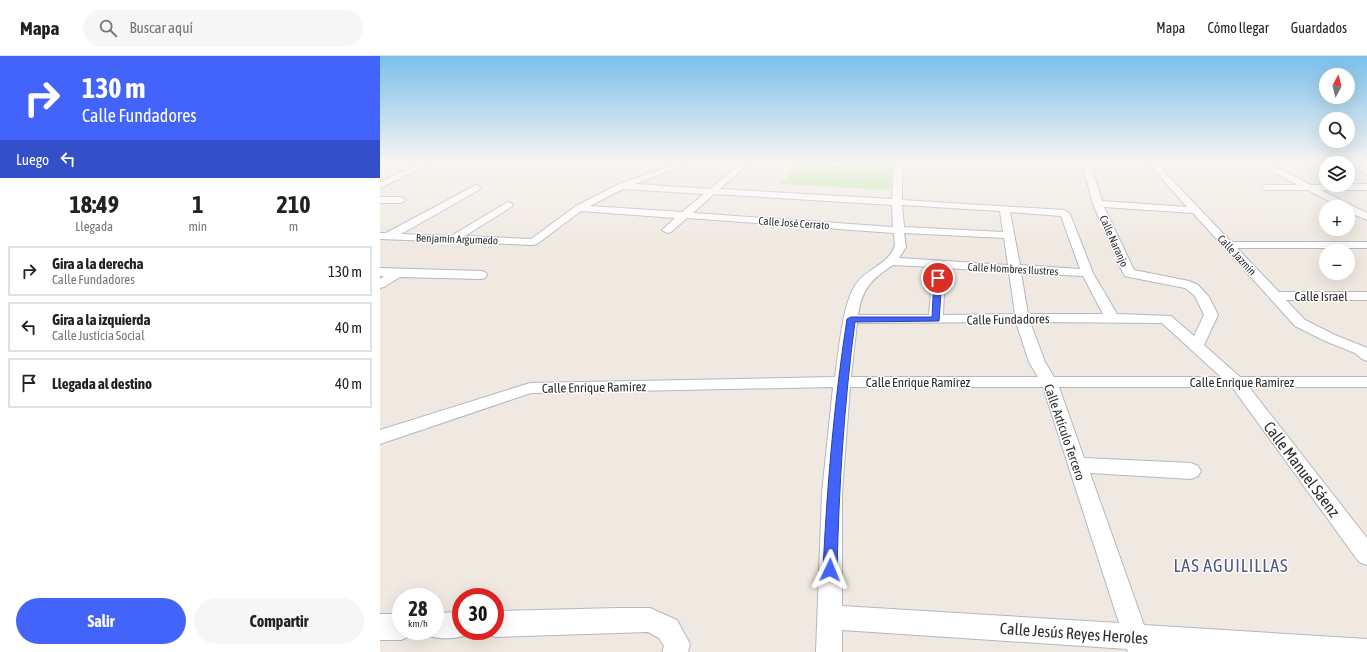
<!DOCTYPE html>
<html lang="es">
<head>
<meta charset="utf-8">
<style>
  body { margin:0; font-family:"Asap Condensed",sans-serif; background:#f6f6f6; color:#222; height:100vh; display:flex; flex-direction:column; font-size:15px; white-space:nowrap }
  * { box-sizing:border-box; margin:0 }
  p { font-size:13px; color:#767676 }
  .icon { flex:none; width:22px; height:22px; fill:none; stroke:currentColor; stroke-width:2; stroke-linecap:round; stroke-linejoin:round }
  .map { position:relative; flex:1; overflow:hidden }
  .side { display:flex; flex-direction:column; background:#fff; width:380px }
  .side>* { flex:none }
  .hud { background:#4264fb; color:#fff; overflow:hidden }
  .needle { width:26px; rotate:7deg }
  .buttons { position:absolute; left:939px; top:12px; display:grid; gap:8px }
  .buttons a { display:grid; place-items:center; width:36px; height:36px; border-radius:50%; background:#fff; box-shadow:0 4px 16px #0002; font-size:20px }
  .speed { position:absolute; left:12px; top:532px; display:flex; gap:8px; font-size:20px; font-weight:700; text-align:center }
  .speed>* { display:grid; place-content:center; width:52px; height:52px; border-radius:50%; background:#fff; box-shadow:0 4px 16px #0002; line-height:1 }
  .speed small { font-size:10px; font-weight:400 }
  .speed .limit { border:6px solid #d22; background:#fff; color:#111 }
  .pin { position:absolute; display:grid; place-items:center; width:34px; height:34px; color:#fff; margin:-17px; border:2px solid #fff; border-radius:50%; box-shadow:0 1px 4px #0007 }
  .me { position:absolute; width:44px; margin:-22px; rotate:2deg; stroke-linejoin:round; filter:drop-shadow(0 0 3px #0008) }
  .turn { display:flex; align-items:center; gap:14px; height:84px; padding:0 16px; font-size:18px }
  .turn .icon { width:52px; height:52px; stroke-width:2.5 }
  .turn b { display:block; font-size:28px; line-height:34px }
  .then { display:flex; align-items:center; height:38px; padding:0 16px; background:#0003; gap:8px; font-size:15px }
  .eta { display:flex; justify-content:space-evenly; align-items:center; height:68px; text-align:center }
  .eta b { font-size:24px; font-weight:700; line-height:28px }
  .action { display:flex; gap:8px; margin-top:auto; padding:8px 16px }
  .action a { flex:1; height:46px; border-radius:24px; background:#4264fb; color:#fff; font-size:16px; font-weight:700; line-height:46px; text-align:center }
  .action a+a { background:#f6f6f6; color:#222 }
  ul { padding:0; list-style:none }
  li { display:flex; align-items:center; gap:12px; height:50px; margin:0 8px 6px; padding:0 8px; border:2px solid #e0e0e0; border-radius:0px }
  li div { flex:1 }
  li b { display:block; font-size:15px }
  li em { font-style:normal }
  header { display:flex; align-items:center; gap:24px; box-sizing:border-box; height:56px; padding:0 20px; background:#fff; border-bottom:1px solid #e0e0e0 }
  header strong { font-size:19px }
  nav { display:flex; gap:22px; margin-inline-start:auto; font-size:14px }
  .search { width:280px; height:36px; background:#f6f6f6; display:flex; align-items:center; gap:10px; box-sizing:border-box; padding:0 14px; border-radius:22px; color:#767676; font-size:15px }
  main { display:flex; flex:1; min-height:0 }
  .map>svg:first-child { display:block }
  .green { fill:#b6e59e }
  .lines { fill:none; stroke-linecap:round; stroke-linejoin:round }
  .minor-casing { stroke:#b4b7c1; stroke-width:2 }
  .minor { fill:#fff; fill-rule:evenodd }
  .route { fill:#4264fb; stroke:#2b41a3 }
  .labels { text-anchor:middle; stroke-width:3; stroke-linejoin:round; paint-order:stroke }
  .far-street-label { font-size:11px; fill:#2e2e2e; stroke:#fff }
  .street-label { font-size:13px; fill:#2e2e2e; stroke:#fff }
  .near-street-label { font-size:16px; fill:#2e2e2e; stroke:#fff }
  .near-quarter-label { font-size:18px; letter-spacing:1px; fill:#4d5680; stroke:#fff }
</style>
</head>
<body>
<header>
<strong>Mapa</strong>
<div class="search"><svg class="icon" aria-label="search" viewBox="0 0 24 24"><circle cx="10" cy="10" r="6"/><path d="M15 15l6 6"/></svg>Buscar aquí</div>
<nav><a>Mapa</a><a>Cómo llegar</a><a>Guardados</a></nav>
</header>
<main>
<section class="side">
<div class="hud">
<div class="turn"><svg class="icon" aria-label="right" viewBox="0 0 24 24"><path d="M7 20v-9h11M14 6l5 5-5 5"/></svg><div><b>130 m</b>Calle Fundadores</div></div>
<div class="then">Luego<svg class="icon" aria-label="left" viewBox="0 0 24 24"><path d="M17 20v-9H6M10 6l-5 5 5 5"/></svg></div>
</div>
<div class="eta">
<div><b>18:49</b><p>Llegada</p></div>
<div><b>1</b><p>min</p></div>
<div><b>210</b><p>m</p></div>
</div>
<ul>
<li><svg class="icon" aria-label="right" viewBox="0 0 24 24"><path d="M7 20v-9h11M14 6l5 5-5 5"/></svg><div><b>Gira a la derecha</b><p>Calle Fundadores</p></div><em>130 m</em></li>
<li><svg class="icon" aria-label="left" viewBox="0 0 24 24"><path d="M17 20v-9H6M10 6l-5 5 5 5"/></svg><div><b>Gira a la izquierda</b><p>Calle Justicia Social</p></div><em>40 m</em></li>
<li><svg class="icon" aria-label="arrive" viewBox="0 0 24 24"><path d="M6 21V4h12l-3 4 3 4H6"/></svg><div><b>Llegada al destino</b></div><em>40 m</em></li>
</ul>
<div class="action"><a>Salir</a><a>Compartir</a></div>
</section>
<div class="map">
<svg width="987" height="596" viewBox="0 0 987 596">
  <rect width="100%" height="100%" fill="#efe9e1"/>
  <!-- green -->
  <polygon class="green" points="487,107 514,107 510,134 401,128 418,108 460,109"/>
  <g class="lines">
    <!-- minor casing -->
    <g class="minor-casing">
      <g id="minor">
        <polygon points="41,107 51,107 0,132 0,126"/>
        <path d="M 299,107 L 310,107 L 255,128 L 330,133 L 361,107 L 369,107 L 340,133 L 512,143 L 514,107 L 522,107 L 522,144 L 684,154 L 690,158 L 713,217 L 737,258 L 791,260 L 814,280 L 824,259 L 815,240 L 805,232 L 749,221 L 745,220 L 743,217 L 713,148 L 702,107 L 710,107 L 722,145 L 807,151 L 768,107 L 776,107 L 851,186 L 987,186 L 987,192 L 857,192 L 899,236 L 987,236 L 987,244 L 906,244 L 925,264 L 955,279 L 985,291 L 987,292 L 987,305 L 982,303 L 975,297 L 945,285 L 915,270 L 813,157 L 724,151 L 754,214 L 809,225 L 818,229 L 829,241 L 838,259 L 824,289 L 860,321 L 987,321 L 987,331 L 869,331 L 987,482 L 987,509 L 979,506 L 852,331 L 679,331 L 704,402 L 811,407 L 818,410 L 821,415 L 818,420 L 811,423 L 710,417 L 764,569 L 987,583 L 987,596 L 748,596 L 747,593 L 462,574 L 462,596 L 436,596 L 442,437 L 453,331 L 151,337 L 0,388 L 0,374 L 150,327 L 455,321 C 459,296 462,248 476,228 C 486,213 507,209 514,192 C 516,188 514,181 514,177 L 307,162 L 291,176 L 287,177 L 282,174 L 295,162 L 201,155 L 157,188 L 153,189 L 0,183 L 0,177 L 6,177 L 96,129 L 99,130 L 100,132 L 99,134 L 21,178 L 71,180 L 128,146 L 131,147 L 133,149 L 131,151 L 85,180 L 151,183 L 196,150 L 239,128 ZM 243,133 L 324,138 L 302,156 L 210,150 ZM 334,138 L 512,149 L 513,171 L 313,157 ZM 522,149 L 620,155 L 623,176 L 524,171 ZM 630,156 L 681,160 L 700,213 L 640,209 ZM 524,177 L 624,182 L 628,209 L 519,202 L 526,191 ZM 513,209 L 553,211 L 549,259 L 478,259 C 482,232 492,223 513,209 ZM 565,212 L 629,216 L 635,258 L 563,259 ZM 641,217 L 703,220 L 723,258 L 648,258 ZM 636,266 L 649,306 L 658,321 L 471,321 L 477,267 ZM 650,266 L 782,267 L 841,321 L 674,321 L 665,306 ZM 470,331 L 663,331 L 739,567 L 462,550 L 462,437 Z"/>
        <polygon points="987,107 987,111 985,112 987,113 987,119 974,111 975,109"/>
        <polygon points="886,109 892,109 931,129 987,128 987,134 941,134 987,157 987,164 968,156 968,151 960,151 928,134 883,134 882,132 886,129 918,129 886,113"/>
        <polygon points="0,141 21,141 26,144 21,147 0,147"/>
        <polygon points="0,212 101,215 105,216 107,219 105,222 101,223 20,221 4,231 0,232 0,223 4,220 0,220"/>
        <polygon points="238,552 270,552 297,564 310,588 308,596 282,596 284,590 279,582 268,576 115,581 106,577 105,575 115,575 115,555"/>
        <path d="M 81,556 L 81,575 L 91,575 L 90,578 C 76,583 60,584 46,579 L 45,575 L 55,575 L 55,557 Z"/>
        <polygon points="0,558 21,558 21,575 32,575 30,580 21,584 0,584"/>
      </g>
    </g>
    <!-- minor -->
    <use href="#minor" class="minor"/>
  </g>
  <!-- sky -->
  <linearGradient id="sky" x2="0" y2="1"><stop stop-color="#7abfeb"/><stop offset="0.56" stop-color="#f8f5f2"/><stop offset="1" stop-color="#f8f5f2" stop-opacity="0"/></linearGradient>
  <rect width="987" height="190" fill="url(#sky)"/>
  <!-- route -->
  <path class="route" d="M 558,220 L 562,222 L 559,265 L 475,266 C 464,348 459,431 457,514 L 455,519 L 450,521 L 445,519 L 443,514 C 447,430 454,347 467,263 L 471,261 L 552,261 L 554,222 Z"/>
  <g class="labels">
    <!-- far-street labels -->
    <g class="far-street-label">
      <text transform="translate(414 167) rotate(4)" y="4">Calle José Cerrato</text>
      <text transform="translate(77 183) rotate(2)" y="4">Benjamín Argumedo</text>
      <text transform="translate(734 185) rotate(66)" y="4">Calle Naranjo</text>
      <text transform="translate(857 199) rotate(47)" y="4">Calle Jazmín</text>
      <text transform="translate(633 213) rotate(3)" y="4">Calle Hombres Ilustres</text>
    </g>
    <!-- street labels -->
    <g class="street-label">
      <text x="941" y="245">Calle Israel</text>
      <text transform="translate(628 263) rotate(-1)" y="5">Calle Fundadores</text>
      <text x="538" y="331">Calle Enrique Ramírez</text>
      <text x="862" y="331">Calle Enrique Ramírez</text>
      <text transform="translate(214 331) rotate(-1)" y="5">Calle Enrique Ramírez</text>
      <text transform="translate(685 376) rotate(71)" y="5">Calle Artículo Tercero</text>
    </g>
    <!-- near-street labels -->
    <g class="near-street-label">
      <text transform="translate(922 413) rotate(53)" y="6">Calle Manuel Sáenz</text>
      <text transform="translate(694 577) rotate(4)" y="6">Calle Jesús Reyes Heroles</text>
    </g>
    <!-- near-quarter labels -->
    <g class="near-quarter-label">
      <text x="851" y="516">LAS AGUILILLAS</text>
    </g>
  </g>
</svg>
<div class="buttons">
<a><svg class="needle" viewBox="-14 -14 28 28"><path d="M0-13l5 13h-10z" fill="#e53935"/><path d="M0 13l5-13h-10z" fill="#767676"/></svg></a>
<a><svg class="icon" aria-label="search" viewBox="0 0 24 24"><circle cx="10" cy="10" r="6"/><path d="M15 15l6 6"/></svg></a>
<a><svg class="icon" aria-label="layers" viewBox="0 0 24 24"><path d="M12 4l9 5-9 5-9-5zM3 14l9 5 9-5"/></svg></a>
<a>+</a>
<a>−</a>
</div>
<div class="speed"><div>28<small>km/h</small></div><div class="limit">30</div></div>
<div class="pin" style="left:558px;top:222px;background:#d93025"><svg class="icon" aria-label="arrive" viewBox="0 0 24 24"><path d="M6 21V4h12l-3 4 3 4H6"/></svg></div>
<svg class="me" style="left:450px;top:514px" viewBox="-20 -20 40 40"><path d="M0-17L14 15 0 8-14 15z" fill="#4264fb" stroke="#fff" stroke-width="4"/></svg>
</div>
</main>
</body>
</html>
